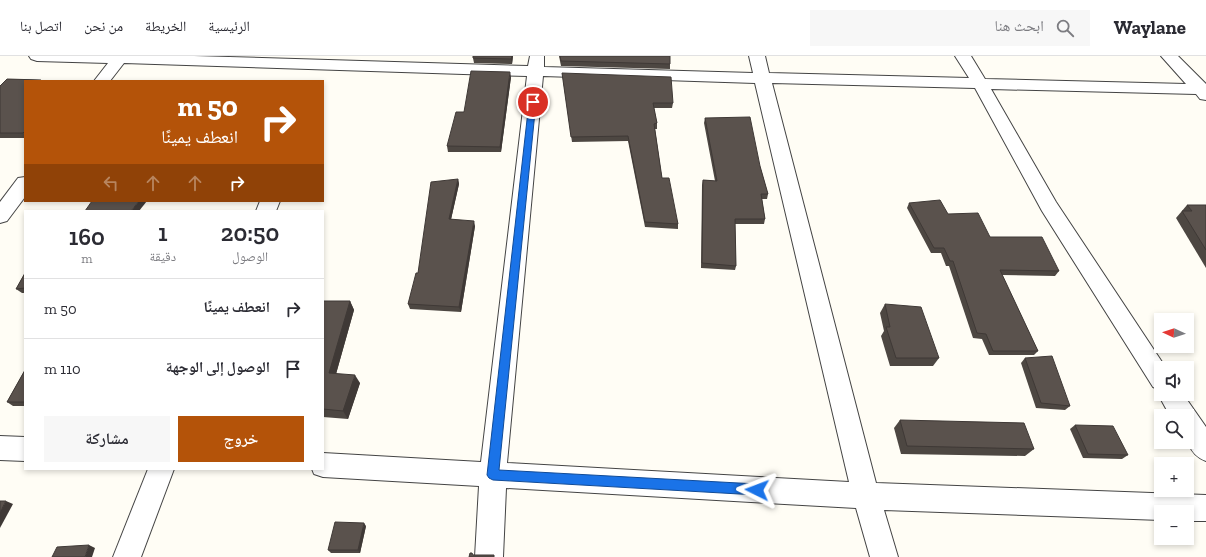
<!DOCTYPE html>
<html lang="ar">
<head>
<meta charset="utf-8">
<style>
  body { margin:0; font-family:"Zilla Slab","Noto Naskh Arabic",serif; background:#f7f7f7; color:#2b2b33; direction:rtl; height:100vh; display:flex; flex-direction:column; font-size:15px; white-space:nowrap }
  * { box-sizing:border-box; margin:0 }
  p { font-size:13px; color:#7c7c81 }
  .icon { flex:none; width:22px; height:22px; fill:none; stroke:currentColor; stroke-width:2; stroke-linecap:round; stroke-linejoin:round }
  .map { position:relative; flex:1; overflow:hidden; direction:ltr }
  .drawer { position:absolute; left:24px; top:154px; width:300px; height:260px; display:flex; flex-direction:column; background:#fff; border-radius:0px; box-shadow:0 2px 6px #0003; direction:rtl }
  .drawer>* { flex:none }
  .hud { position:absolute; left:24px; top:24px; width:300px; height:122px; border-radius:0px; box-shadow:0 2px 6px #0003; direction:rtl; background:#b45309; color:#fff; overflow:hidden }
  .needle { width:26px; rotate:273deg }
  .fabs { position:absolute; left:1154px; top:257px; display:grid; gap:8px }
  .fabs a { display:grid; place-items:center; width:40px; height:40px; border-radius:0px; background:#fff; box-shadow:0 2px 6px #0003; font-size:20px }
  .pin { position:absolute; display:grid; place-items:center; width:34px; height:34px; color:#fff; margin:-17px; border:2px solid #fff; border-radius:50%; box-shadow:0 1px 4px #0007 }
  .me { position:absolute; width:44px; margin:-22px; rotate:273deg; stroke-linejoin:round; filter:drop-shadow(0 0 3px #0008) }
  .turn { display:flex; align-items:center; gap:14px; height:84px; padding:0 20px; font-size:18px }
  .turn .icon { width:52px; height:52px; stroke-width:2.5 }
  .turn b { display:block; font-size:28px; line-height:34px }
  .lanes { display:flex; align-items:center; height:38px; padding:0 20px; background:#0003; justify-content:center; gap:20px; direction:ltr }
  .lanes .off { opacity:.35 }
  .eta { display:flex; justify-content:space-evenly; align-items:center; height:68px; text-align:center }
  .eta b { font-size:24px; font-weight:600; line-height:28px }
  .primary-button { display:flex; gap:8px; margin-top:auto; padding:8px 20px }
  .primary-button a { flex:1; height:46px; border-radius:0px; background:#b45309; color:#fff; font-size:16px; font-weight:600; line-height:46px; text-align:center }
  .primary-button a+a { background:#f7f7f7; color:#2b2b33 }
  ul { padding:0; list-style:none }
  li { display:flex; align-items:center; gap:12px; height:60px; padding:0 20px; border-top:1px solid #e1e1e2 }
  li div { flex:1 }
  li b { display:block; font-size:15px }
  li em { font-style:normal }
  header { display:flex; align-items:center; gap:24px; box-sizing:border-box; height:56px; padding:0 20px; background:#fff; border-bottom:1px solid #e1e1e2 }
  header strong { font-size:19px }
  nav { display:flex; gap:22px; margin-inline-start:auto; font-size:14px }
  .search { width:280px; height:36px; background:#f7f7f7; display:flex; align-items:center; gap:10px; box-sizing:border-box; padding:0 14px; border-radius:0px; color:#7c7c81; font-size:15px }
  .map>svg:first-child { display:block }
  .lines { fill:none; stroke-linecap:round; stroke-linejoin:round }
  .street-casing { stroke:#444; stroke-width:2 }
  .street { fill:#fff; fill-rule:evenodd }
  .wall { fill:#4d4742 }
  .shaded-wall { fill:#3f3936 }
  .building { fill:#5a524d; stroke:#3f3936 }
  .route { fill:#1a73e8; stroke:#114b97 }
</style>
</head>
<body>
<header>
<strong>Waylane</strong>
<div class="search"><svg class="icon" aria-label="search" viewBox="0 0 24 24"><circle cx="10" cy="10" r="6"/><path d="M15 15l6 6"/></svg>ابحث هنا</div>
<nav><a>الرئيسية</a><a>الخريطة</a><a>من نحن</a><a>اتصل بنا</a></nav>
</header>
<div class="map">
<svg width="1206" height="501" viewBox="0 0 1206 501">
  <rect width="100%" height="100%" fill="#fffdf5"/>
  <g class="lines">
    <!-- street casing -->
    <g class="street-casing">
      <g id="street">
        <path d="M 29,0 L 194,0 L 528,10 L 530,0 L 544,0 L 544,11 L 753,17 L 749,0 L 765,0 L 769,17 L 969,22 L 955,0 L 971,0 L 985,23 L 1186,28 L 1161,0 L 1178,0 L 1206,28 L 1206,44 L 1200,43 L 1196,38 L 991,33 L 1056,146 L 1166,312 L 1161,312 L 1161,338 L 1183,338 L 1206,371 L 1206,405 C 1185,397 1187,379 1187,360 L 1170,360 L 1158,338 L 1160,334 L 1153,331 L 1042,155 L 975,32 L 772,27 L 876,427 L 1206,439 L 1206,465 L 1187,465 L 1187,456 L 1161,456 L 1161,464 L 884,454 L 898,501 L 870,501 L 856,452 L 506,432 L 503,501 L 475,501 L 479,430 L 323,421 L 314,418 L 312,413 L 323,413 L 323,397 L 481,406 L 527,20 L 124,7 L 110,25 L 94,25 L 108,7 L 37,5 L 31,3 ZM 543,20 L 755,27 L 849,426 L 507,407 Z"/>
        <polygon points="25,121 25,141 7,165 0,167 0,146 18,122"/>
        <polygon points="260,145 280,145 276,155 256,155"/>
        <polygon points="0,380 25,381 25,405 0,404"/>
        <polygon points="148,413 174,413 141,501 113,501"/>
      </g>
    </g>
    <!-- street -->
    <use href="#street" class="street"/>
  </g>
  <!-- wall -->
  <g class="wall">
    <polygon points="513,0 512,8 474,7 473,2"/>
    <polygon points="559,0 670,0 670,13 561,10"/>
    <polygon points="562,17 673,47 672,52 654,52 657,67 657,73 655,73 662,122 678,168 678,173 645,171 628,85 572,86"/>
    <polygon points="511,21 501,96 448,96 447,90 464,56"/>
    <polygon points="7,23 41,24 41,25 25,25 25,82 0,82 0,30"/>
    <polygon points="705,62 760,110 768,138 767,143 762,143 765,163 764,168 735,168 736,210 735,214 701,212 702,129 703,124 715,125 704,67"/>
    <polygon points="458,123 459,128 451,163 475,170 461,256 410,253 408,248 418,217"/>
    <polygon points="909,147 948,158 990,181 1059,215 1055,220 1002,219 1038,295 1034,299 989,299 982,283 973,282 949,210 946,210 941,197 931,197 907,152"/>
    <polygon points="1187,149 1206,149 1206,212 1176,162"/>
    <polygon points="25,217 25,237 22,237 16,233"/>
    <polygon points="323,245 350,245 354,254 336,318 360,327 348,363 323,361"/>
    <polygon points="885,248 939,302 933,310 890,310 881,280 884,275 880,257"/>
    <polygon points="1025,302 1070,350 1065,354 1036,352 1021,307"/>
    <polygon points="25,314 25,350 13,350 7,346"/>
    <polygon points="900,364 1034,393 1025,400 901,398 894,372"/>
    <polygon points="1075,369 1128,399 1122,403 1083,402 1070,373"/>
    <polygon points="366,470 360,497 331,497 328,494"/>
  </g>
  <!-- shaded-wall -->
  <g class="shaded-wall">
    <polygon points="512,0 513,0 512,8 511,3"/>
    <polygon points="510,16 511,21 501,96 500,91"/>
    <polygon points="458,123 459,128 450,168 449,163"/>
    <polygon points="139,145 147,145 139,155 131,155"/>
    <polygon points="474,165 475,170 461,256 459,251"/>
    <polygon points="350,245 354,254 334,325 329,317"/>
    <polygon points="355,319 360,327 348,363 343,355"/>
    <polygon points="6,445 13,448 0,472 0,456"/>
    <polygon points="364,467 366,470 360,497 358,494"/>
    <polygon points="89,489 95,492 92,501 85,501"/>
  </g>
  <!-- building -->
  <g class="building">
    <polygon points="473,0 512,0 511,3 473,2"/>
    <polygon points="560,0 670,0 670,8 561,5"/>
    <polygon points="471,15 510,16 500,91 447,90 456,56 464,56"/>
    <polygon points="562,17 671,21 673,47 653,47 657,67 654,68 662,122 669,122 678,168 645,166 628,80 571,81"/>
    <polygon points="7,23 41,24 40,25 25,25 25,75 23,77 0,77 0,30"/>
    <polygon points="750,61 760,110 768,138 761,138 765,163 735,163 736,210 702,207 703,124 717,125 705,62"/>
    <polygon points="458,123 449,163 474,165 459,251 408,248 416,217 418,217 431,126"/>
    <polygon points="940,144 948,158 978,157 990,181 1042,181 1059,215 1000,214 1038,295 993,295 986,278 977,277 953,205 950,205 944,192 934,192 909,147"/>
    <polygon points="92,145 139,145 131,155 85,155"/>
    <polygon points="1187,149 1206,149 1206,194 1182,155 1192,155"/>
    <polygon points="25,217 25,232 16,233"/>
    <polygon points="323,245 350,245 329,317 355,319 343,355 323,353"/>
    <polygon points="885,248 921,251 939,302 896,302 886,271 890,271"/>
    <polygon points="1052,300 1070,350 1041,347 1025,302"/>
    <polygon points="25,314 25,346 7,346"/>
    <polygon points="900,364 1024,367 1034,393 907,390"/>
    <polygon points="1075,369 1113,370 1128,399 1088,398"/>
    <polygon points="0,445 6,445 0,456"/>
    <polygon points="335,466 364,467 358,494 328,494"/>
    <polygon points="89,489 85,501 52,501 57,491"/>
    <polygon points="470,497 472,497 473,499 494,499 494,501 469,501"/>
  </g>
  <!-- route -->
  <polygon class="route" points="533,44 536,46 499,414 757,428 761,430 763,434 761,437 757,439 493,424 489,422 487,419 529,46"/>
</svg>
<div class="fabs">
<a><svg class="needle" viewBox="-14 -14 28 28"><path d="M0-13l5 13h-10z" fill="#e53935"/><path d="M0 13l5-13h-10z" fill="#7c7c81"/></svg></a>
<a><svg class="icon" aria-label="sound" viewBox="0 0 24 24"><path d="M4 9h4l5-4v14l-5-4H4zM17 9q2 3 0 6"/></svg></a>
<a><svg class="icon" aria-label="search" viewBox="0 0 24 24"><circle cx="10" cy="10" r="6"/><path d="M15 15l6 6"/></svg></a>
<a>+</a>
<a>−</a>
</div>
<div class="pin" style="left:533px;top:46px;background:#d93025"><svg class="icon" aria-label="arrive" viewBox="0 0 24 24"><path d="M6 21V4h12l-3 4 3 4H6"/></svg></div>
<svg class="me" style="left:757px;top:434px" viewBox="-20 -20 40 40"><path d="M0-17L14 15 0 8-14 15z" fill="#1a73e8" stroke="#fff" stroke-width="4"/></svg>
<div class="hud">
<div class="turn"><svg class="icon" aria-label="right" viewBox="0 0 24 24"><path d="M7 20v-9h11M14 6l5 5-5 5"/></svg><div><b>50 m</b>انعطف يمينًا</div></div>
<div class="lanes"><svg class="icon off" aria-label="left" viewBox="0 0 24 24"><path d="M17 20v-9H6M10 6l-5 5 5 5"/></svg><svg class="icon off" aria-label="ahead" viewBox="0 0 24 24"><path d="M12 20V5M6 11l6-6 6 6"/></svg><svg class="icon off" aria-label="ahead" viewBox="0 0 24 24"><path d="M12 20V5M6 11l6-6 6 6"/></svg><svg class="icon" aria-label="right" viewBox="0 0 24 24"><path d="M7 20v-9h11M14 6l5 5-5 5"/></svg></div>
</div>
<section class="drawer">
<div class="eta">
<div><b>20:50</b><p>الوصول</p></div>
<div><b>1</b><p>دقيقة</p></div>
<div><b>160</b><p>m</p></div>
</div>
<ul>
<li><svg class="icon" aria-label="right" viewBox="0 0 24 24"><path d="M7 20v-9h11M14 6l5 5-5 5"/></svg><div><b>انعطف يمينًا</b></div><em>50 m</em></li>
<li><svg class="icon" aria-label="arrive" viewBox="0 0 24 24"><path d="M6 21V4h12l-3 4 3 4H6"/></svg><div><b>الوصول إلى الوجهة</b></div><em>110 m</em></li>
</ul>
<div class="primary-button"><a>خروج</a><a>مشاركة</a></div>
</section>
</div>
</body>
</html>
